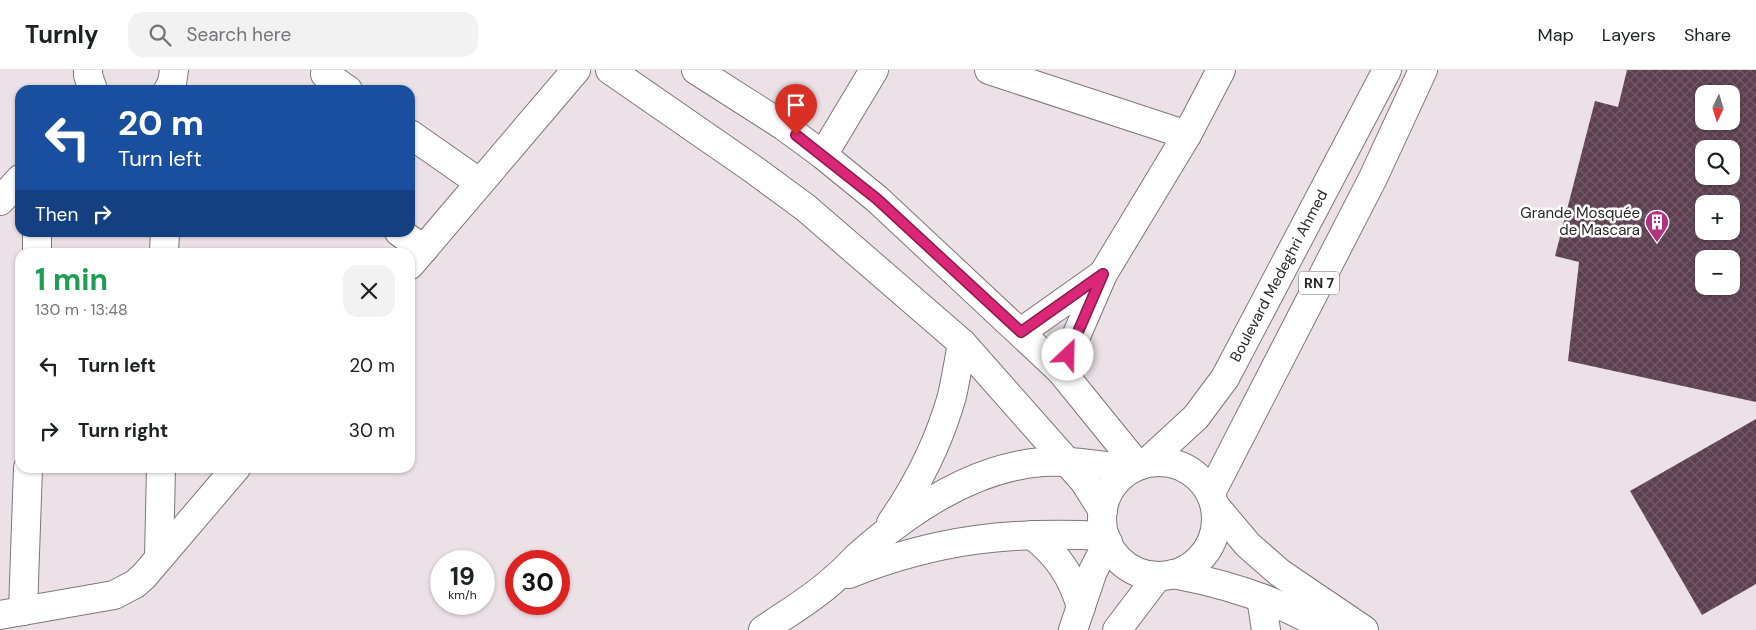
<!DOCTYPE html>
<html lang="en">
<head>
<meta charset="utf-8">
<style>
  body { margin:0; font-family:"DM Sans",sans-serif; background:#f2f2f2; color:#202124; height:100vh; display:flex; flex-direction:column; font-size:19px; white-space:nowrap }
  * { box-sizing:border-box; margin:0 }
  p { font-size:16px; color:#757577 }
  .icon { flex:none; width:28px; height:28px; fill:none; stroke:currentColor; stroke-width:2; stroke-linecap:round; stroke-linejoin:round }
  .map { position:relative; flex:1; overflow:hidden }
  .details { position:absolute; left:15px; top:178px; width:400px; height:225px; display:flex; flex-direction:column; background:#fff; border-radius:15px; box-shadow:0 1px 4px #0004 }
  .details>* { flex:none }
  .banner { position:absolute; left:15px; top:15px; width:400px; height:152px; border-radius:15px; box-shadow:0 1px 4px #0004; background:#1a4fa0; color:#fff; overflow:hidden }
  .needle { width:32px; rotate:184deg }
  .buttons { position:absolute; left:1695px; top:15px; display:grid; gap:10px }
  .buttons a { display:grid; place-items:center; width:45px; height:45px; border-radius:10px; background:#fff; box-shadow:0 1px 4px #0004; font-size:25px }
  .speed { position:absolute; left:430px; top:480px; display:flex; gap:10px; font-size:25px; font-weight:700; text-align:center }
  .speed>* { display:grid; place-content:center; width:65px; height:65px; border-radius:50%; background:#fff; box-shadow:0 1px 4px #0004; line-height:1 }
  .speed small { font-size:12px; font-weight:400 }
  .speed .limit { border:8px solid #d22; background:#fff; color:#111 }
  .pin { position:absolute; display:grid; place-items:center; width:42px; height:42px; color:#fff; margin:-51px -21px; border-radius:50% 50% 50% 0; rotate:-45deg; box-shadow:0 0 5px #0007 }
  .pin .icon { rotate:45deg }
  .me { position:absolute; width:55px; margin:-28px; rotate:24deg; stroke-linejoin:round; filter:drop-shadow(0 0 4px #0008) }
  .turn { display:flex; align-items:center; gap:18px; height:105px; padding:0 20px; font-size:22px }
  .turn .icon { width:65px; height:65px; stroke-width:2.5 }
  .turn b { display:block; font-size:35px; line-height:42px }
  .then { display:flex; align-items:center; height:48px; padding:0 20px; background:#0003; gap:10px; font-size:19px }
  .round { display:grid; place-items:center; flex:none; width:52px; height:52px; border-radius:15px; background:#f2f2f2 }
  .headline { display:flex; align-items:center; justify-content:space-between; height:85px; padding:0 20px }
  h1 { font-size:30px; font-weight:700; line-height:38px; color:#1e9e55 }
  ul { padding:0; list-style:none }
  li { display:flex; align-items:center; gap:15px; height:65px; padding:0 20px }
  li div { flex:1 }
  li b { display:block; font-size:19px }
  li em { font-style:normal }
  header { display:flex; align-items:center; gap:30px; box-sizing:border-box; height:70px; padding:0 25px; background:#fff; border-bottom:1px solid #e0e0e0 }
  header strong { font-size:24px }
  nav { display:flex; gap:28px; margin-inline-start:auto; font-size:18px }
  .search { width:350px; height:45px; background:#f2f2f2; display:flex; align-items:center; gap:12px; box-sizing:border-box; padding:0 18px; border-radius:15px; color:#757577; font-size:19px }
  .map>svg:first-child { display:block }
  .building { fill:url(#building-cross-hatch); fill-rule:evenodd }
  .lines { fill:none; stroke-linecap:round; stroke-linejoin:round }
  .minor-casing { stroke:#7e767a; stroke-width:30 }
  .major-casing { stroke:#7e767a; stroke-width:30 }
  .highway-casing { stroke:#7e767a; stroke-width:30 }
  .minor { stroke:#fff; stroke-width:28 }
  .major { stroke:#fff; stroke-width:28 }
  .highway { stroke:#fff; stroke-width:28 }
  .route-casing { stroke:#8e194d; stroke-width:12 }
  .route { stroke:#db2777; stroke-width:9 }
  .labels { text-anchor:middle; stroke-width:5; stroke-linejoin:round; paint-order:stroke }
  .shield { fill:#fff; stroke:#6a6768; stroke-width:1 }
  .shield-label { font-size:14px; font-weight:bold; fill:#2a2628 }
  .poi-label { font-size:15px; fill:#2a2628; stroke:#fff; text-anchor:end }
  .street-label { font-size:15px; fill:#2a2628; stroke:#fff }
</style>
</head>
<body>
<header>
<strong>Turnly</strong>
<div class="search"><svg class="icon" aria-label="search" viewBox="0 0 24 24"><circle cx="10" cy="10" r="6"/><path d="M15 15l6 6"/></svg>Search here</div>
<nav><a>Map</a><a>Layers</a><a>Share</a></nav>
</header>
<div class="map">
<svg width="1756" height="560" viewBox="0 0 1756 560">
  <defs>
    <pattern id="building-cross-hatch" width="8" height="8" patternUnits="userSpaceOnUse" patternTransform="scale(1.25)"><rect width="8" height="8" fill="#5d4050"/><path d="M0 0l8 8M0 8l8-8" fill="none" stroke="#715966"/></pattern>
  </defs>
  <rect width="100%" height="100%" fill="#ebe1e6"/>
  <!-- building -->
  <g class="building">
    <path d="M 1627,0 L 1756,0 L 1756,332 L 1568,291 L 1579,192 L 1555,186 L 1595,31 L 1618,37 ZM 1704,24 L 1731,24 L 1731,51 L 1704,51 ZM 1704,79 L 1731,79 L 1731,106 L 1704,106 ZM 1704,134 L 1731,134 L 1731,161 L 1704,161 ZM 1704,189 L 1731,189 L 1731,216 L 1704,216 Z"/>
    <polygon points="1756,349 1756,514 1702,545 1630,421"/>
  </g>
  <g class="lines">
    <!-- minor casing -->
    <g class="minor-casing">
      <g id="minor">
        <polyline points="88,0 88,5 93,20"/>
        <polyline points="989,0 1187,65"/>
        <polyline points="325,4 348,20"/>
        <polyline points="168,20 172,13 174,0"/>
        <polyline points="410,64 480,113"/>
        <polyline points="823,85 874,0"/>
        <polyline points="0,131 20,109"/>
        <polyline points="399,162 424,179"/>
        <polyline points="37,182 37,162"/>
        <polyline points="164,182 165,162"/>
        <polyline points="410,195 576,0"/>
        <polyline points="1021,262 1103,204"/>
        <polyline points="1061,301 1103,204 1187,65 1221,0"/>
        <polyline points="159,488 161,398"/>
        <polyline points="1261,528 1266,560"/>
        <polyline points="23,541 28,398"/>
        <polyline points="0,545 114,525 135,514 144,506 236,398"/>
      </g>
    </g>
    <!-- major casing -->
    <g class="major-casing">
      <g id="major">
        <polyline points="610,0 753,99 806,138 962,273 1084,411 1103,441"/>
        <polyline points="696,0 782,55 823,85 877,129 1061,301 1138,396"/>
        <path id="s1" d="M 1146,393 L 1196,347 L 1225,308 L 1387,0"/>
        <polyline points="1211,423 1373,108 1423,0"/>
        <polyline points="1073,560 1093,501 1108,472"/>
        <polyline points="1117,560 1158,506"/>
      </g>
    </g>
    <!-- highway casing -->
    <g class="highway-casing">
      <g id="highway">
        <circle cx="1159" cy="449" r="57"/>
        <polyline points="1216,437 1248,475 1280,503 1364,560"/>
        <path d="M 891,453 C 918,414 939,372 952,326 C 956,308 959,290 962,273"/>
        <path d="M 1032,465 C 1057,484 1072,506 1081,537"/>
        <path d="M 849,504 C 937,469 1011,461 1105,466"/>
        <path d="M 1173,504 C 1227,514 1281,531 1328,560"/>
        <path d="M 763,560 C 786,544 814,528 834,509 C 842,503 849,495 856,488 C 907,442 973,397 1043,392 C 1073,390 1102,396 1131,399"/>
      </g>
    </g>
    <!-- minor -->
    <use href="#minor" class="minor"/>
    <!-- major -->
    <use href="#major" class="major"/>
    <!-- highway -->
    <use href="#highway" class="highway"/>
  </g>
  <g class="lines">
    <!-- route casing -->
    <g class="route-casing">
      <polyline id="route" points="796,65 877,129 1021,262 1103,204 1068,285"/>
    </g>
    <!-- route -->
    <use href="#route" class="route"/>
  </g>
  <!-- icons -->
  <defs>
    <g id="building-pin" transform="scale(1.25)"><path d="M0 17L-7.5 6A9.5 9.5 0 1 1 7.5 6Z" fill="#b03382" stroke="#fff"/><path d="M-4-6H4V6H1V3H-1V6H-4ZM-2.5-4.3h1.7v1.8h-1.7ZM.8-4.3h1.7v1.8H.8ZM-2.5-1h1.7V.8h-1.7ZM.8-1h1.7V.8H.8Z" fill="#fff"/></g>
  </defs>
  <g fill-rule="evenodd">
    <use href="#building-pin" x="1657" y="152"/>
  </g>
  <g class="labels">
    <!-- shield labels -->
    <rect class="shield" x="1299" y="201.5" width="40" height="23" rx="4"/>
    <g class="shield-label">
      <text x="1319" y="218">RN 7</text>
    </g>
    <!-- poi labels -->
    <g class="poi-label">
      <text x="1640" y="148">Grande Mosquée<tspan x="1640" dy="17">de Mascara</tspan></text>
    </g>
    <!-- street labels -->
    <g class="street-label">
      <text dy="5" stroke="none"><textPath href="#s1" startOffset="232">Boulevard Medeghri Ahmed</textPath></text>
    </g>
  </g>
</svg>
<div class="buttons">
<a><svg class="needle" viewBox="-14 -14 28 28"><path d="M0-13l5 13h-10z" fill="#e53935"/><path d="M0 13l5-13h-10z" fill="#757577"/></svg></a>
<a><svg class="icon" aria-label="search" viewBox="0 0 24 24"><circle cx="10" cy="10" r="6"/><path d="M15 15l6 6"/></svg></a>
<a>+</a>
<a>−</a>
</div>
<div class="speed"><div>19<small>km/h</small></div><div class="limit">30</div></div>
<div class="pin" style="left:796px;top:65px;background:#d93025"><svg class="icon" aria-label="arrive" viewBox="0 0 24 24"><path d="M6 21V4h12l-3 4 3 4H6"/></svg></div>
<svg class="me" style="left:1068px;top:285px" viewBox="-20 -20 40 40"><circle r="19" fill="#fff"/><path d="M0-13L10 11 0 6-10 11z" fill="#db2777"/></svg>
<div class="banner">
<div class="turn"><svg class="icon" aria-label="left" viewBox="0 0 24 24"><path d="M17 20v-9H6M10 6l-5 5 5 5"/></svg><div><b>20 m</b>Turn left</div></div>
<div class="then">Then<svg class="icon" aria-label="right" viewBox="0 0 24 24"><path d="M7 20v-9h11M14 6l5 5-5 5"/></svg></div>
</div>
<section class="details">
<div class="headline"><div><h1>1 min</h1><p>130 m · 13:48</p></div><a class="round"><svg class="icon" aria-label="close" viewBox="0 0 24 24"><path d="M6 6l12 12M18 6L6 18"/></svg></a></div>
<ul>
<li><svg class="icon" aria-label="left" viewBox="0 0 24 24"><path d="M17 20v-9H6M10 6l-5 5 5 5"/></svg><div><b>Turn left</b></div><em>20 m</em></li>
<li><svg class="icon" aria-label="right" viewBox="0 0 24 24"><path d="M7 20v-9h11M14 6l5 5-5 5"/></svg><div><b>Turn right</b></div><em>30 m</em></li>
</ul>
</section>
</div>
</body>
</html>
